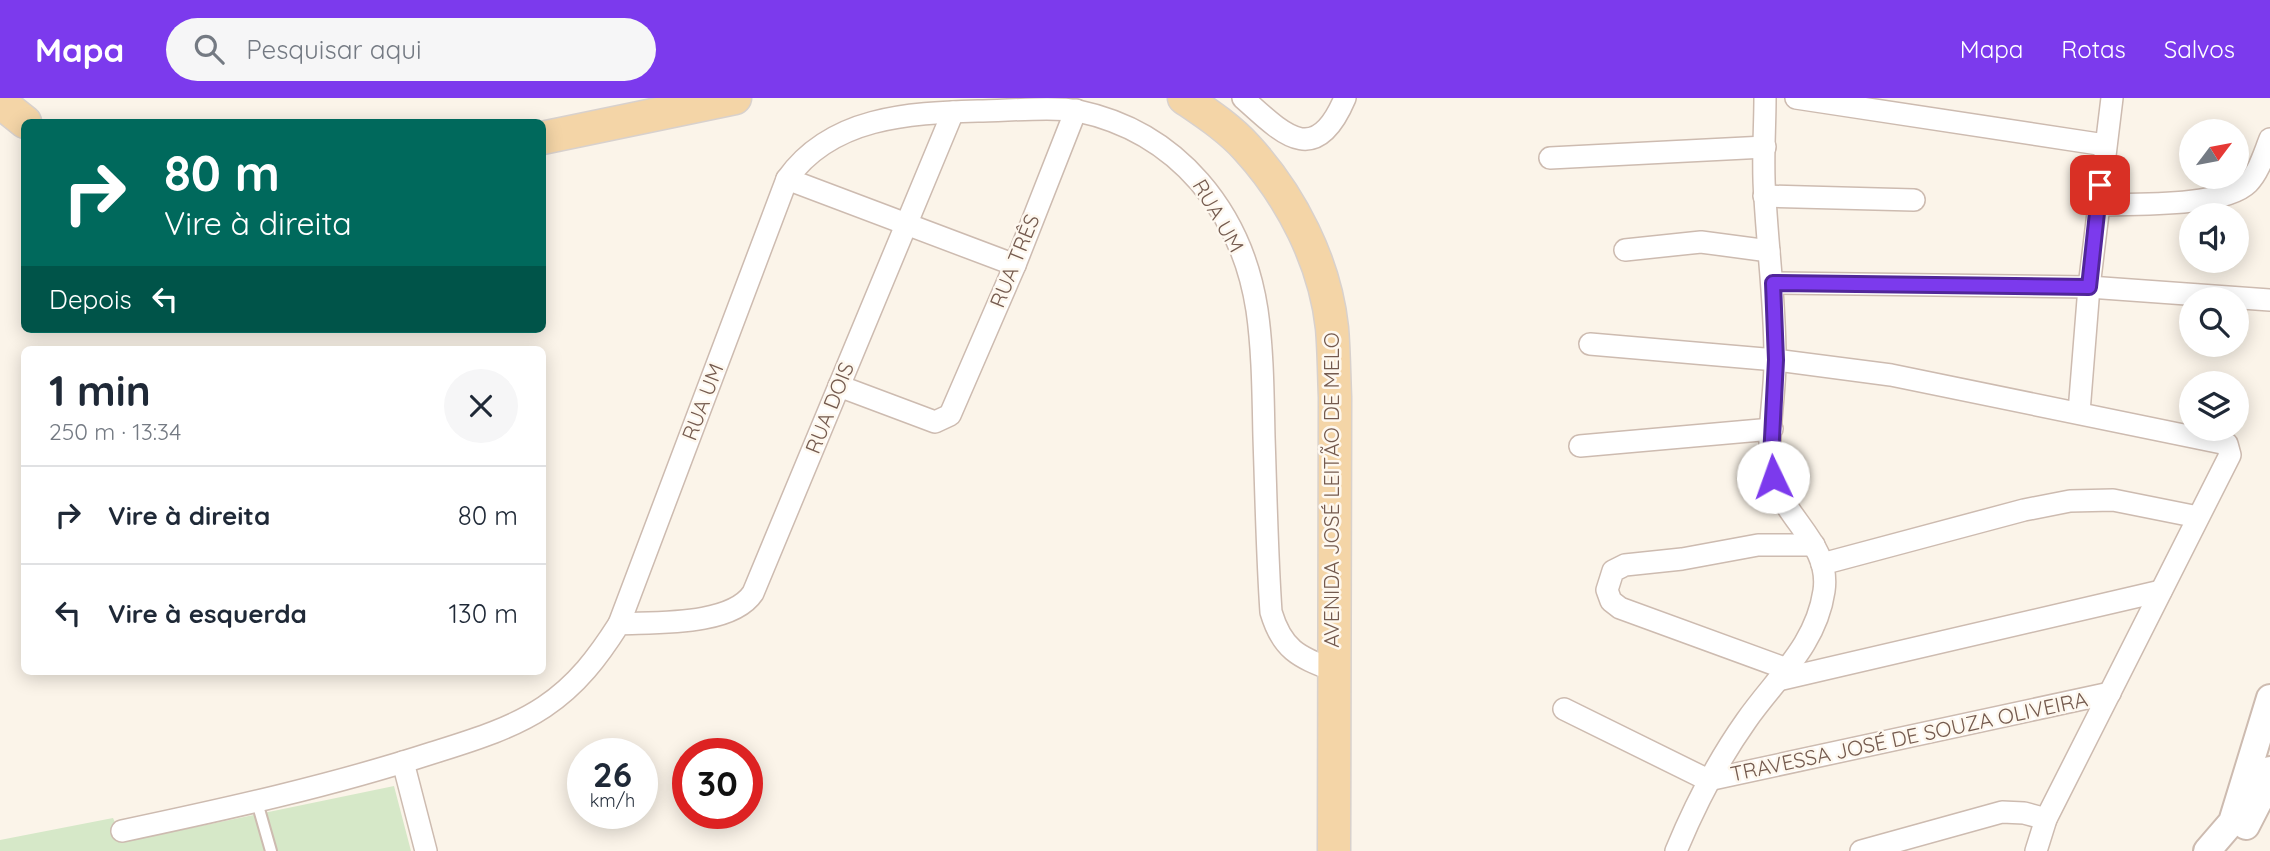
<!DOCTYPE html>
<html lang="pt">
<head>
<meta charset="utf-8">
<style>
  body { margin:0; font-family:Quicksand,sans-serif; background:#f6f6f7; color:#1f2937; height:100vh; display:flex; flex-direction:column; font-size:26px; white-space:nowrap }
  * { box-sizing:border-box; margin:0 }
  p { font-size:23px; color:#747a83 }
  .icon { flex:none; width:38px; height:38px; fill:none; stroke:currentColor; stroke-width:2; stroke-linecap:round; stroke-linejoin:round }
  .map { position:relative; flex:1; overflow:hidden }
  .panel { position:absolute; left:21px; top:248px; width:525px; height:329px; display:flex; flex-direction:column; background:#fff; border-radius:10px; box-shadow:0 4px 18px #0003 }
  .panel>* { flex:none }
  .banner { position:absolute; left:21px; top:21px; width:525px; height:214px; border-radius:10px; box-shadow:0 4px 18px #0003; background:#00695c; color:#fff; overflow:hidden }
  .needle { width:46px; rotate:58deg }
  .controls { position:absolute; left:2179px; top:21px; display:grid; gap:14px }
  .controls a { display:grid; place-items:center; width:70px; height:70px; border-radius:50%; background:#fff; box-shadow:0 4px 18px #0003; font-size:35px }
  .speed { position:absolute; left:567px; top:640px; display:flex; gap:14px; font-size:35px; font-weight:700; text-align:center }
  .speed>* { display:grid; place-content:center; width:91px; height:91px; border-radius:50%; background:#fff; box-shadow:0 4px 18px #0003; line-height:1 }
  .speed small { font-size:18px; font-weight:400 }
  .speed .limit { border:10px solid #d22; background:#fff; color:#111 }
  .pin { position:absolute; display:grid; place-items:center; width:60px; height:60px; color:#fff; margin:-30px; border-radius:14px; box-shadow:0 4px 10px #0006 }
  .me { position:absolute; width:77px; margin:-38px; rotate:357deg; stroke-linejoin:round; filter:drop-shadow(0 0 5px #0008) }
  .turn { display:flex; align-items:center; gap:24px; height:147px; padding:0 28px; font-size:32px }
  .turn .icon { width:91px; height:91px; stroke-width:2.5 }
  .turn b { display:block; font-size:49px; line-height:60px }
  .then { display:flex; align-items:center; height:66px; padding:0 28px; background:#0003; gap:14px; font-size:26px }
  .round { display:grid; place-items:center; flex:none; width:74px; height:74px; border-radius:37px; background:#f6f6f7 }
  .overview { display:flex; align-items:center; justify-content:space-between; height:119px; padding:0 28px }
  h1 { font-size:42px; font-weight:700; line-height:52px }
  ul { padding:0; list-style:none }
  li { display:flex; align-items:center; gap:21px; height:98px; padding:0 28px; border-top:2px solid #e0e1e3 }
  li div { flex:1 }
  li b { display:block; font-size:26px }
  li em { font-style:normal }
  header { display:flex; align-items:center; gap:42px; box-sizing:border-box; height:98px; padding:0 35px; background:#7c3aed; color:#fff }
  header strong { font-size:33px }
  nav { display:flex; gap:38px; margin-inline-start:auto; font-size:24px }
  .search { width:490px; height:63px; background:#f6f6f7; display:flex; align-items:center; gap:18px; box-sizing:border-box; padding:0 24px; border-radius:38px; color:#747a83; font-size:26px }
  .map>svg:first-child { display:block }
  .green { fill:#d6e8c8 }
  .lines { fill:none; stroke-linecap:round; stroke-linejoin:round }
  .service-casing { stroke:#cdbbb0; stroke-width:14 }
  .minor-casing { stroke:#cdbbb0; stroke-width:24 }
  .tertiary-casing { stroke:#cdbbb0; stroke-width:30 }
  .primary-casing { stroke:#d8d1cd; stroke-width:35 }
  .service { stroke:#fff; stroke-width:10 }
  .minor { stroke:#fff; stroke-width:21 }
  .tertiary { stroke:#fff; stroke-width:26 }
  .primary { stroke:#f4d5a7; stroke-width:32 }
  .route-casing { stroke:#51269a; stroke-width:18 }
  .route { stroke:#7c3aed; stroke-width:12 }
  .labels { text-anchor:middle; stroke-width:5; stroke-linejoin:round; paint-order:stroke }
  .street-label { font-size:21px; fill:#745a4e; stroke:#fef8ef }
</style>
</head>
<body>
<header>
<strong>Mapa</strong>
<div class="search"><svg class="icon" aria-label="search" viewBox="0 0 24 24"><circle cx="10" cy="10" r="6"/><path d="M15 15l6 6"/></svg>Pesquisar aqui</div>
<nav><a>Mapa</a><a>Rotas</a><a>Salvos</a></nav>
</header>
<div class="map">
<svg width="2270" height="753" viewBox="0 0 2270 753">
  <rect width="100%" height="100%" fill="#fbf4e9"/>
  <!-- green -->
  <polygon class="green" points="394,688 411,753 0,753 0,742 113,720 124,744"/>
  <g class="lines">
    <!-- service casing -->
    <g class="service-casing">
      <polyline id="service" points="257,704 271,753"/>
    </g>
    <!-- minor casing -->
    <g class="minor-casing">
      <g id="minor">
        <path d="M 1243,0 C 1283,36 1315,71 1345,0"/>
        <polyline points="1796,0 2105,47"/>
        <polyline points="1550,60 1765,49"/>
        <polyline points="787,81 1015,167"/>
        <polyline points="1764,98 1914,102"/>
        <path d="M 2098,107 C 2133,106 2224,109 2248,85 C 2259,74 2264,56 2270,41"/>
        <polyline points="1625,152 1701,144 1769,153"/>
        <polyline points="1773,185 2089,189 2270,202"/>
        <polyline points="1590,246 1776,262 1891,277 2227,346 2230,357 2046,721 2036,753"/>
        <polyline points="839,288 935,324 950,317 1015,167 1076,12"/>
        <polyline points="2079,314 2089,189 2112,0"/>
        <polyline points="1580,348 1772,331"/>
        <polyline points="1822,466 2024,412 2070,403 2113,402 2198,419"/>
        <path d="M 619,526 L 787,81 C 831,19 908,15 978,13 C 1004,13 1055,8 1078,13 C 1178,34 1242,114 1257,212 C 1263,254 1263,297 1264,339 C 1266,397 1267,456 1271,514 C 1282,551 1298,559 1333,572"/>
        <polyline points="1787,571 1620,510 1611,503 1607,492 1613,473 1625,467 1682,461 1758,447 1814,447"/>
        <polyline points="1778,582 2161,493"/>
        <polyline points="1564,611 1708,682 2110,595"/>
        <polyline points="403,664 426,753"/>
        <path d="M 122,733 C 226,711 330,688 432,655 C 470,643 511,631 544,609 C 577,587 598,559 619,526 C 655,524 731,528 753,495 L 953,14"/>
        <path d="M 1676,753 C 1695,707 1717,664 1746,623 C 1775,581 1816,548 1824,493 C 1831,446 1784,421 1774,380 C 1764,342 1776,298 1775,259 C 1775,205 1768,153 1765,100 C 1762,67 1765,33 1765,0"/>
        <polyline points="1861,753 2002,714 2024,715 2046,721"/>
      </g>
    </g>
    <!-- tertiary casing -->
    <g class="tertiary-casing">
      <g id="tertiary">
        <polyline points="2246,728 2265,691 2270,672"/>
        <polyline points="2207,753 2232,724 2270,600"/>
      </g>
    </g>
    <!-- primary casing -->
    <g class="primary-casing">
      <g id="primary">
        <path d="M 1184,0 C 1206,15 1229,30 1247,50 C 1291,98 1325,164 1332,230 C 1334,253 1334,276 1335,299 L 1334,753"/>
        <polyline points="0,4 25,24"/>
        <polyline points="542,40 735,0"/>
      </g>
    </g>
    <!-- service -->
    <use href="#service" class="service"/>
    <!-- minor -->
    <use href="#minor" class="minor"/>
    <!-- tertiary -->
    <use href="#tertiary" class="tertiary"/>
    <!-- primary -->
    <use href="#primary" class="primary"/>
  </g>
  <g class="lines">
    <!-- route casing -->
    <g class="route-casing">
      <polyline id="route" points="1773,379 1771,360 1776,262 1773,185 2089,189 2100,87"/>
    </g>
    <!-- route -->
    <use href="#route" class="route"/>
  </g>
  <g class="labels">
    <!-- street labels -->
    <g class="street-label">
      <text transform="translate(1218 118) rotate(60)" y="7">RUA UM</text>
      <text transform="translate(1015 163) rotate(-68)" y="7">RUA TRÊS</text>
      <text transform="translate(703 304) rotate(-69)" y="7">RUA UM</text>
      <text transform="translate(830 310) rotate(-68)" y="7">RUA DOIS</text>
      <text transform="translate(1332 392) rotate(-90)" y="7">AVENIDA JOSÉ LEITÃO DE MELO</text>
      <text transform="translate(1909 639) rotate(-12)" y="7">TRAVESSA JOSÉ DE SOUZA OLIVEIRA</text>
    </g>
  </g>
</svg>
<div class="controls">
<a><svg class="needle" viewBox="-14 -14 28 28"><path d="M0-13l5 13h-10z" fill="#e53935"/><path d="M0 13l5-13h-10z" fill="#747a83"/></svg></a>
<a><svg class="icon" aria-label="sound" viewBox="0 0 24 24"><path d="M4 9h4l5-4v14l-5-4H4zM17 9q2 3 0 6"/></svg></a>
<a><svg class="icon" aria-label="search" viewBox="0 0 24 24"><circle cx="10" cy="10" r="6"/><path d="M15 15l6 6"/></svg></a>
<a><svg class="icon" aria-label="layers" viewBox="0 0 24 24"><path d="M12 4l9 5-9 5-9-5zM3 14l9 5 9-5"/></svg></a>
</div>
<div class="speed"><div>26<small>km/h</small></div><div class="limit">30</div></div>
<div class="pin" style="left:2100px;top:87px;background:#d93025"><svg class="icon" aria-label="arrive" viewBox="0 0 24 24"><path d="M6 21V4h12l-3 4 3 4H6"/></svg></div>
<svg class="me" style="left:1773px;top:379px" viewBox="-20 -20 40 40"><circle r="19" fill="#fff"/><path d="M0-13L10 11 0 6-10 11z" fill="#7c3aed"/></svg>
<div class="banner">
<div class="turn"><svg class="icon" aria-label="right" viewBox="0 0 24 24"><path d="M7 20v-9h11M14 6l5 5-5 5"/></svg><div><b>80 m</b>Vire à direita</div></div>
<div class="then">Depois<svg class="icon" aria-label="left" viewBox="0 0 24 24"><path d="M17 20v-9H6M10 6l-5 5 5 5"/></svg></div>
</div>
<section class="panel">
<div class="overview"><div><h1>1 min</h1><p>250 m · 13:34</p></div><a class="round"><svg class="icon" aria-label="close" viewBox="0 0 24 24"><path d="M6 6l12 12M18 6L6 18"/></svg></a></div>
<ul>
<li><svg class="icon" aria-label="right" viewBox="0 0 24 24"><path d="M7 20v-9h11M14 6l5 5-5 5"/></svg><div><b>Vire à direita</b></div><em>80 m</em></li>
<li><svg class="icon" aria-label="left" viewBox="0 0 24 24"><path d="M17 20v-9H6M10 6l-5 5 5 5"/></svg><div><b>Vire à esquerda</b></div><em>130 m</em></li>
</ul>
</section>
</div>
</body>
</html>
